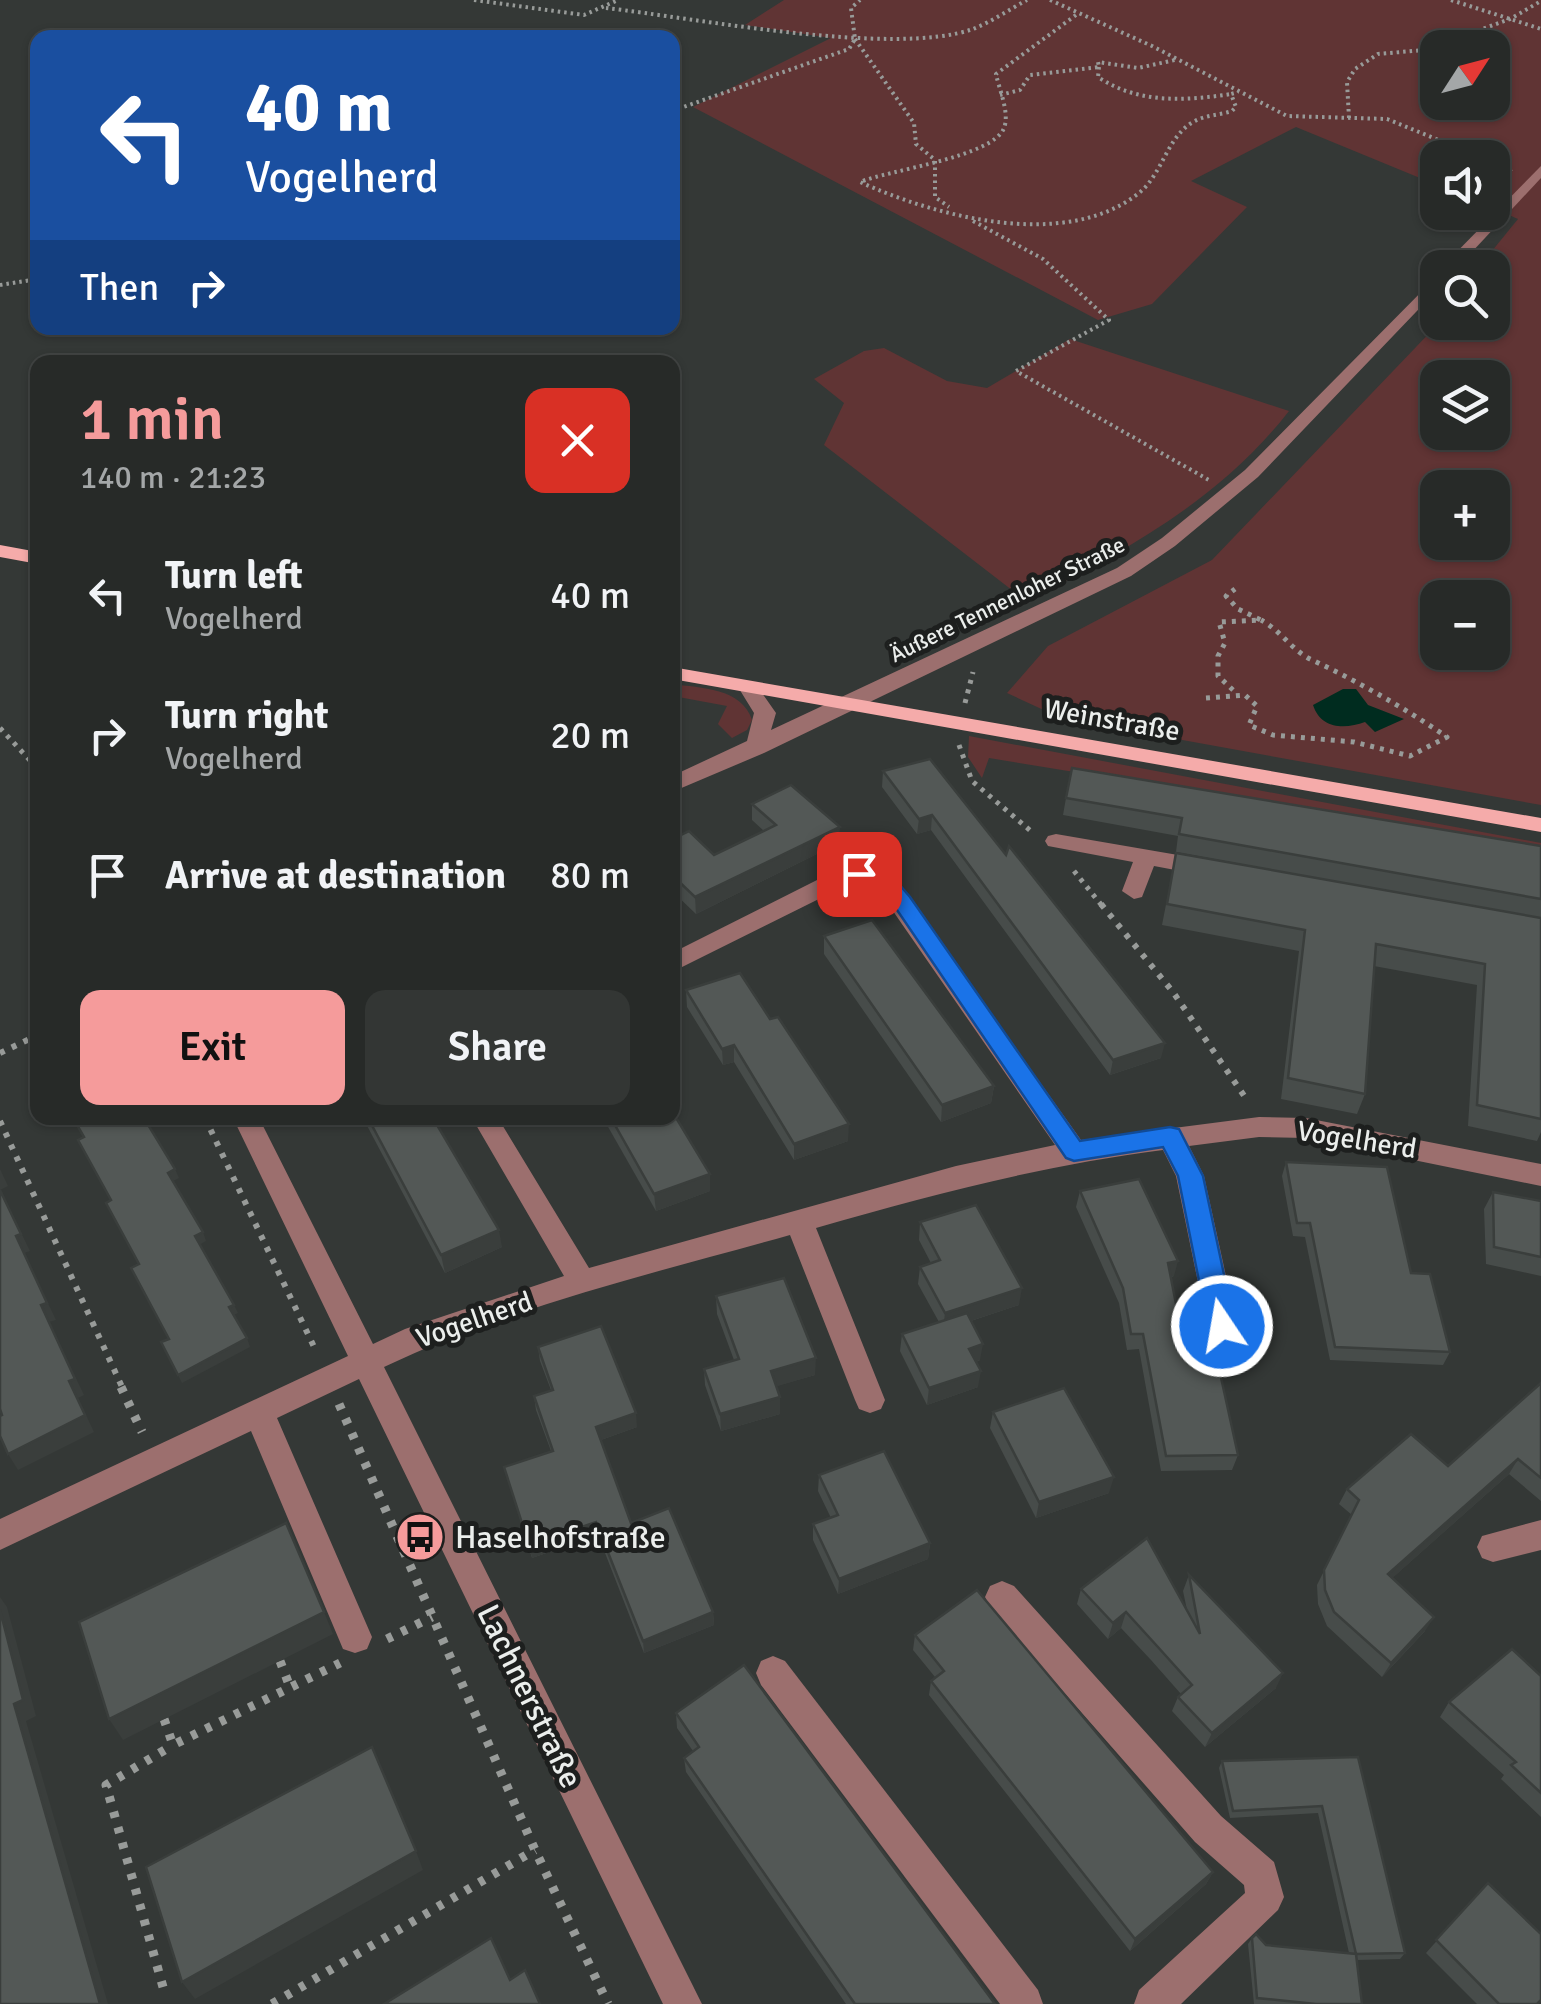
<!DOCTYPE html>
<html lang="en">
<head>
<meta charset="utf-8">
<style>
  body { margin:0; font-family:Signika,sans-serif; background:#333634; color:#f1f3f6; height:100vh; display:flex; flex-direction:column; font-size:38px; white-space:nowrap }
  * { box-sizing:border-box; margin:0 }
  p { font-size:32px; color:#a4a7a8 }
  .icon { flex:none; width:55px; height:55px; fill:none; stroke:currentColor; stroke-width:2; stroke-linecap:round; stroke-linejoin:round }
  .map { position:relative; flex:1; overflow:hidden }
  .details { position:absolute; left:30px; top:355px; width:650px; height:770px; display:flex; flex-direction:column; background:#272a28; border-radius:20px; box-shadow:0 2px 8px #0004,0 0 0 2px #434645 }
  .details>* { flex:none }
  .top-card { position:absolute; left:30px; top:30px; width:650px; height:305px; border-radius:20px; box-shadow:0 2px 8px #0004,0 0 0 2px #434645; background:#1a4fa0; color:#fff; overflow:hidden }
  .needle { width:65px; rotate:54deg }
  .buttons { position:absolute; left:1420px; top:30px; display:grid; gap:20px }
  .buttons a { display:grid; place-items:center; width:90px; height:90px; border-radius:20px; background:#272a28; box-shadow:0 2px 8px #0004,0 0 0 2px #434645; font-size:50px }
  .pin { position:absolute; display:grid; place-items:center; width:85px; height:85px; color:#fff; margin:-42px; border-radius:20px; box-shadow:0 5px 15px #0006 }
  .me { position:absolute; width:110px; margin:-55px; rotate:348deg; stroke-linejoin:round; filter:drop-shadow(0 0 8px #0008) }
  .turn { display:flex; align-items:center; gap:35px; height:210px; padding:0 50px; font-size:45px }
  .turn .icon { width:130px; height:130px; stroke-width:2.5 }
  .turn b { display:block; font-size:70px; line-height:85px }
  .then { display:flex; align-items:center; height:95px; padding:0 50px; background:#0003; gap:20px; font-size:38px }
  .round { display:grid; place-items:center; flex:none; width:105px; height:105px; border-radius:20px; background:#333634 }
  .headline { display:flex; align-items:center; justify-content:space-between; height:170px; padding:0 50px }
  h1 { font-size:60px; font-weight:600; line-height:75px; color:#f59b9b }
  .button { display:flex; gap:20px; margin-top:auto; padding:20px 50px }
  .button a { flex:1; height:115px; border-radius:20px; background:#f59b9b; color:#111; font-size:40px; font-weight:600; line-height:115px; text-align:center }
  .button a+a { background:#333634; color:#f1f3f6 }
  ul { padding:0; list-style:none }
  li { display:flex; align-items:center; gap:30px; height:140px; padding:0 50px }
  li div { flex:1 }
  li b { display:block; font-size:38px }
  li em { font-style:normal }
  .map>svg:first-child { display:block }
  .green { fill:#603434; fill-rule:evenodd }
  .water { fill:#002c1f }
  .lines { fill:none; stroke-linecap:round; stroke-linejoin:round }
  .path-far3 { stroke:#989b99; stroke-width:4; stroke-dasharray:2.5 4; stroke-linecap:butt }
  .path-far2 { stroke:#989b99; stroke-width:5; stroke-dasharray:4 6; stroke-linecap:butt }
  .path-far1 { stroke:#989b99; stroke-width:6; stroke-dasharray:5 8; stroke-linecap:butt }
  .path { stroke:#989b99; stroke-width:9; stroke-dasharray:6 10; stroke-linecap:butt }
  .minor { fill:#9c6f6e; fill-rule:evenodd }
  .major { fill:#f5abaa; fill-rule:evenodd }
  .wall { fill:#474c4a }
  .shaded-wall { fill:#3a3e3c }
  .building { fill:#535856; stroke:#3a3e3c; stroke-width:2.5 }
  .route { fill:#1a73e8; stroke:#114b97; stroke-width:2.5 }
  .labels { text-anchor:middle; stroke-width:10; stroke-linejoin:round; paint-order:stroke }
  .far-street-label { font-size:22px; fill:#ebeeec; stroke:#1d1f1e }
  .street-label { font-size:28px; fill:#ebeeec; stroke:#1d1f1e }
  .near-poi-label { font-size:32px; fill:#ebeeec; stroke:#1d1f1e; text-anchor:start }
  .near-street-label { font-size:32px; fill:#ebeeec; stroke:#1d1f1e }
</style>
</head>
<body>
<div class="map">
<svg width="1541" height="2004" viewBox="0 0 1541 2004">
  <rect width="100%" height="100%" fill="#343836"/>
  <!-- green -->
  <g class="green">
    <path d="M 784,0 L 1541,0 L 1541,805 L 1061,718 L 1007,693 L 1048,646 L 1212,560 L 1439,323 L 1492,322 L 1492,268 L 1479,267 L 1518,219 L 1493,208 L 1492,158 L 1438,158 L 1437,185 L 1296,127 L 1191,181 L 1247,207 L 1152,304 L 1098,320 L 693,107 L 831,38 L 745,25 ZM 1438,48 L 1492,48 L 1492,102 L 1438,102 ZM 1438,378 L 1492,378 L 1492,432 L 1438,432 ZM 1438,488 L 1492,488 L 1492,542 L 1438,542 ZM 1438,598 L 1492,598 L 1492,652 L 1438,652 Z"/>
    <path d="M 1070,339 L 1289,411 C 1220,500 1124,552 1026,601 L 824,445 L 844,403 L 814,379 L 864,351 L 884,348 L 947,381 L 987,388 Z"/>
    <path d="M 672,684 C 701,688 742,688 752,720 L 747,730 L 732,738 L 718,724 L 727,706 L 673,696 Z"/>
    <polygon points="969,736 1541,843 1541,848 989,758 982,778 968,757"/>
  </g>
  <!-- water -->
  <path class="water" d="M 1343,689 L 1356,689 L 1368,705 L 1404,719 L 1375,732 L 1365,722 C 1346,729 1321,730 1313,705 Z"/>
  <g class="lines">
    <!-- path-far3 -->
    <g class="path-far3">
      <polyline points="474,0 584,15 618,0"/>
      <polyline points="1050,0 1152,46 1287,116 1387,119 1483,158"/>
      <polyline points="1451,0 1541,29"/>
      <path d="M 606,8 C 695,18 894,57 973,29 C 991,22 1010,9 1027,0"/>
      <path d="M 1076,15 L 996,74 C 999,89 1010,113 1004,128 C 993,157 889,170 860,182 C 937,217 1066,251 1139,193 C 1163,174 1167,135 1195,121 C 1206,115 1220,115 1232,111 L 1236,107 L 1231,94 L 1238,92"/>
      <polyline points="855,39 914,123 916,144 935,160 935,197 949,207"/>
      <path d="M 1099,67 L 1098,77 C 1138,104 1185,101 1231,94"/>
      <polyline points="1000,95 1020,90 1030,75 1099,67 1098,62 1138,68 1175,60"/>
      <polyline points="672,111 849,49 855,39 851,8 860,0"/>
      <polyline points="1349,118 1347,82 1355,69 1378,54 1424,50 1510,19 1541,1"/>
      <polyline points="1492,162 1514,173"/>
      <polyline points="973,221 1043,259 1109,320 1016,371 1209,480"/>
      <polyline points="0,285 38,279"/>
    </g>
    <!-- path-far2 -->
    <g class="path-far2">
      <polyline points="1233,690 1218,676 1218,656 1225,643 1219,622 1261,620 1238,609 1226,596 1235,589"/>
      <path d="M 1206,698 L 1245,695 L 1257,706 L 1249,725 L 1273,735 L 1354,742 L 1410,756 L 1447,737 C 1403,707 1357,681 1310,659 C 1292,650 1280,630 1261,620"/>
      <polyline points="965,703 973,672"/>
      <polyline points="0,728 38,769"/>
      <polyline points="959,745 972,781 1032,832"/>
      <polyline points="1074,871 1103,907"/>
    </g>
    <!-- path-far1 -->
    <g class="path-far1">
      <polyline points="1101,904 1173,992 1247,1100"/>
      <polyline points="0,1053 38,1035"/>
      <polyline points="205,1118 316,1351"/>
      <polyline points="0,1121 123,1389"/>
    </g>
    <!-- path -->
    <g class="path">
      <polyline points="121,1387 142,1432"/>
      <polyline points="339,1404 535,1850 608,2004"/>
      <polyline points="387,1639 432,1617"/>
      <polyline points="280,1661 290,1687"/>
      <polyline points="164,1719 173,1745 340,1663"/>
      <polyline points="163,1987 106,1785 173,1745"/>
      <polyline points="272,2004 535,1850"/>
    </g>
    <!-- minor -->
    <g class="minor">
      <polygon points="1541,166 1541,178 1457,268 1441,268"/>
      <polygon points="1438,275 1438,289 1258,477 1175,546 1131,576 764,753 672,792 672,776 747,741 754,713 738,687 741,683 755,683 776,713 771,730 1117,568 1162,538 1245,470"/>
      <polygon points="1056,834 1207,860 1219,868 1207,876 1154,866 1142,897 1134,899 1122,891 1133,862 1048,846 1045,841 1048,836"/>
      <path d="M 859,866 L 893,876 L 1081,1140 L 1259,1117 L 1306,1118 L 1541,1164 L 1541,1186 L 1306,1138 L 1259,1137 L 1189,1146 L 1204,1176 L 1237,1326 L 1232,1335 L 1222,1338 L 1212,1335 L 1207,1326 L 1176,1176 L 1163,1150 C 1044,1165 931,1195 816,1228 L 885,1400 L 881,1409 L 870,1413 L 859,1409 L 855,1400 L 790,1235 C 655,1273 512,1306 384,1367 L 702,2004 L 663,2004 L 359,1379 L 277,1418 L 372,1637 L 367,1649 L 355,1653 L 343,1649 L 251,1431 L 0,1550 L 0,1519 L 348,1356 L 233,1118 L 259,1118 L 373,1344 L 405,1329 L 564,1276 L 472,1118 L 498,1118 L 589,1268 L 956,1166 L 1055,1145 L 877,888 L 859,882 L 839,889 L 672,972 L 672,953 L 823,877 Z"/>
      <polygon points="1541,1520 1541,1550 1493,1562 1482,1558 1477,1547 1482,1536"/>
      <polygon points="1002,1581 1014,1586 1221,1816 1274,1862 1284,1897 1278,1910 1181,2004 1134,2004 1139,1990 1245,1893 1244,1885 1195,1842 990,1608 985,1597 990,1586"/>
      <polygon points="773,1656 785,1661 1038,1990 1043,2004 1000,2004 761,1685 756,1673 761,1661"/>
    </g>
    <!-- major -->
    <g class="major">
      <polygon points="0,545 38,552 38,564 0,557"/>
      <polygon points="672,667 1541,818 1541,832 672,679"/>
    </g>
  </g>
  <!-- wall -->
  <g class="wall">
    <polygon points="883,771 1006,855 1161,1058 1110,1075 931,830 917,834 882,787"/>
    <polygon points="1066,798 1541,846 1541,1132 1537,1141 1468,1126 1477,985 1374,966 1365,1094 1357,1114 1281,1099 1299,951 1162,925 1176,853 1417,896 1176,852 1178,836 1063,815"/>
    <polygon points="752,804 839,843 696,914 672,891 672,839 714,855 764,831 752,820"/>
    <polygon points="824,936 994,1086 991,1103 941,1122 824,954"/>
    <polygon points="686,990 770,1019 848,1141 794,1160 734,1062 723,1065 687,1007"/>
    <polygon points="363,1118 433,1118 502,1247 445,1273"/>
    <polygon points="603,1118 672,1118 710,1174 710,1191 656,1211"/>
    <polygon points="1286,1162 1411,1273 1450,1352 1443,1365 1330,1360 1305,1237 1293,1236 1282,1176"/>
    <polygon points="1080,1191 1174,1276 1171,1277 1185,1350 1238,1455 1232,1470 1161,1471 1139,1349 1127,1350 1119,1303 1076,1207"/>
    <polygon points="1493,1192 1541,1201 1541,1285 1541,1276 1486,1264 1484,1209"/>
    <polygon points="920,1222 1019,1305 971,1321 980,1360 976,1362 978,1387 927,1405 900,1351 902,1334 939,1322 918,1284 920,1267 931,1263 919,1240"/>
    <polygon points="716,1296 815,1375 776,1386 780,1414 721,1431 705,1385 704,1369 734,1360 717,1314"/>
    <polygon points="538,1347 637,1427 601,1440 631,1523 713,1612 714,1625 644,1653 598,1535 532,1558 504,1467 551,1451 536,1410 534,1396 551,1390 540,1361"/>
    <polygon points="1541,1383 1541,1501 1509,1474 1392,1578 1425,1631 1382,1677 1327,1626 1318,1604 1317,1585 1352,1515 1339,1504 1347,1489 1448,1466"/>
    <polygon points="993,1412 1109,1493 1036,1518 990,1428"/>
    <polygon points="819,1475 930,1543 928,1559 838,1594 813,1540 813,1524 831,1518 818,1491"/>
    <polygon points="1189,1575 1276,1688 1205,1747 1172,1711 1178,1697 1181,1694 1151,1660 1121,1628 1108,1639 1077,1604 1081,1589 1187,1610 1183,1591"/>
    <polygon points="915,1635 1213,1872 1206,1884 1130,1951 929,1695 931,1681 935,1677 913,1650"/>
    <polygon points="1541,1676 1541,1817 1501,1779 1504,1775 1440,1717 1449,1702"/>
    <polygon points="676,1713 995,2004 846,2004 686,1772 684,1758 693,1751 677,1728"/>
    <polygon points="1358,1757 1405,1953 1400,1959 1356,1960 1362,2004 1254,2004 1248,1944 1252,1938 1266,1945 1349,1953 1318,1813 1230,1818 1219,1768 1222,1761"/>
    <polygon points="1488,1883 1537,2004 1477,2004 1426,1953"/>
  </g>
  <!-- shaded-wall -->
  <g class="shaded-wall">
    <polygon points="932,815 931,830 917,834 919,819"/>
    <polygon points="840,827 839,843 696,914 695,897"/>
    <polygon points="1165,1043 1161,1058 1110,1075 1113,1060"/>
    <polygon points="734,1045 734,1062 723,1065 722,1049"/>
    <polygon points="994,1086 991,1103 941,1122 942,1105"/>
    <polygon points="849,1124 848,1141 794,1160 794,1144"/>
    <polygon points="0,1169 8,1186 0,1190 30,1251 24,1253 56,1320 49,1322 84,1395 78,1398 94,1432 18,1470 8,1454 69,1381 0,1190"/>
    <polygon points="175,1169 179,1178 171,1182 168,1173"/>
    <polygon points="710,1174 710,1191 656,1211 654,1194"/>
    <polygon points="499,1230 502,1247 445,1273 441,1255"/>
    <polygon points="203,1232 206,1241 199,1245 195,1236"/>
    <polygon points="1178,1261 1174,1276 1164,1278 1168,1263"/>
    <polygon points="1022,1288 1019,1305 943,1330 945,1313"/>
    <polygon points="234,1305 238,1313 232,1316 229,1307"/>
    <polygon points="247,1338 250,1347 182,1383 178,1375"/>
    <polygon points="983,1344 980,1360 967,1365 969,1349"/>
    <polygon points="816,1358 815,1375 771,1388 771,1371"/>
    <polygon points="981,1371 978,1387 927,1405 929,1388"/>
    <polygon points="780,1397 780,1414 721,1431 720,1414"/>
    <polygon points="636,1413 637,1427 598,1441 596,1427"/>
    <polygon points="1518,1459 1509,1474 1380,1589 1388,1574"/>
    <polygon points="1114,1477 1109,1493 1036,1518 1039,1502"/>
    <polygon points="596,1522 598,1535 532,1558 529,1545"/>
    <polygon points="930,1543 928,1559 838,1594 839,1579"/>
    <polygon points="0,1597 7,1607 36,1716 26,1721 108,2004 100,2004 14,1704 0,1610"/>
    <polygon points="324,1612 333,1634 123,1740 109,1719"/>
    <polygon points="713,1612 714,1625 644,1653 643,1641"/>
    <polygon points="1126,1612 1121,1628 1108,1639 1113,1623"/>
    <polygon points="1434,1617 1425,1631 1382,1677 1391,1663"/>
    <polygon points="1283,1673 1276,1688 1205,1747 1212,1733"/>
    <polygon points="416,1851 423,1870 195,1999 182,1982"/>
    <polygon points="1213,1872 1206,1884 1130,1951 1135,1939"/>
  </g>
  <!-- building -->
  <g class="building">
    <polygon points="930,759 1006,855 1009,846 1165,1043 1113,1060 932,815 919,819 883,771"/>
    <polygon points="1072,768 1541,846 1541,899 1179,834 1182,818 1066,798"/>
    <polygon points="791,785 840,827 695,897 672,875 672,839 689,831 714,855 776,825 752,804"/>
    <polygon points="1176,853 1541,918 1541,1119 1477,1105 1485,964 1376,944 1365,1094 1288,1078 1305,930 1167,904"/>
    <polygon points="872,920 994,1086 942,1105 824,936"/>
    <polygon points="740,973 770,1019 778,1017 849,1124 794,1144 734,1045 722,1049 686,990"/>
    <polygon points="672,1111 710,1174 654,1194 611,1118 672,1118"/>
    <polygon points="73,1118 144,1118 175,1169 168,1173 203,1232 195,1236 234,1305 229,1307 247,1338 178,1375 161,1342 169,1339 131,1268 139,1264 106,1203 111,1200 78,1140 84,1137"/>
    <polygon points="368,1118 433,1118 499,1230 441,1255"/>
    <polygon points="1286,1162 1387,1167 1411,1273 1430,1274 1450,1352 1335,1347 1310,1223 1297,1223"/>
    <polygon points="1139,1179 1178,1261 1168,1263 1185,1350 1215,1350 1238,1455 1166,1456 1143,1334 1131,1334 1123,1288 1080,1191"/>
    <polygon points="0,1190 21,1234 16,1236 47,1303 41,1305 75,1379 69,1381 85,1415 8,1454 0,1436 0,1416 2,1415 0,1409"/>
    <polygon points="1493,1192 1541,1201 1541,1257 1494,1247"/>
    <polygon points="976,1205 1022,1288 945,1313 920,1267 940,1260 920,1222"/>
    <polygon points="784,1278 816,1358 771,1371 780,1397 720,1414 704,1369 739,1359 716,1296"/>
    <polygon points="967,1313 983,1344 969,1349 981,1371 929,1388 902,1334"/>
    <polygon points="601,1326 636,1413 596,1427 631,1523 669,1508 713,1612 643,1641 596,1522 529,1545 504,1467 553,1451 534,1396 553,1390 538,1347"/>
    <polygon points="1541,1383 1541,1478 1518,1459 1388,1574 1434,1617 1391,1663 1334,1612 1325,1590 1324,1570 1359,1500 1347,1489 1411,1434 1448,1466"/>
    <polygon points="1064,1388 1114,1477 1039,1502 993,1412"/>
    <polygon points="884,1451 930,1543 839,1579 813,1524 838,1515 819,1475"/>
    <polygon points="286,1523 324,1612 109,1719 79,1622"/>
    <polygon points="1147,1538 1200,1634 1189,1575 1283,1673 1212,1733 1178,1697 1192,1685 1157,1646 1126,1612 1113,1623 1081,1589"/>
    <polygon points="977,1590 1213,1872 1135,1939 931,1681 944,1671 915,1635"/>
    <polygon points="0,1610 23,1700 14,1704 100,2004 0,2004"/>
    <polygon points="1512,1649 1541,1676 1541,1793 1511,1765 1516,1762 1449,1702"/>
    <polygon points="744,1665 995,2004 855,2004 684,1758 699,1747 676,1713"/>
    <polygon points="372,1747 416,1851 182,1982 146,1867"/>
    <polygon points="1358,1757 1405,1953 1356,1954 1322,1806 1233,1811 1222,1761"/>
    <polygon points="1488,1883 1541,1934 1541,2000 1537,2004 1499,2004 1436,1940"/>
    <polygon points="1256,1934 1266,1945 1356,1954 1362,2004 1316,2004 1257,1998 1252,1938"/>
    <polygon points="491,1938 510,1980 525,1970 540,2004 384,2004"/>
  </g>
  <!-- route -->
  <polygon class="route" points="859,867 893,877 910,897 1080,1141 1170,1127 1179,1129 1203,1176 1235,1326 1231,1334 1212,1334 1208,1326 1178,1176 1163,1147 1074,1161 1066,1158 895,907 877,888 852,879 852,869"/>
  <!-- icons -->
  <defs>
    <g id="bus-disc" transform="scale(2.5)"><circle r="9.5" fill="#f59b9b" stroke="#1d1f1e"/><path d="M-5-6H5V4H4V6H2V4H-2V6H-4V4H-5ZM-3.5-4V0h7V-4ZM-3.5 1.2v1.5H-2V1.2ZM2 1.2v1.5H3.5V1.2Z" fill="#111"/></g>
  </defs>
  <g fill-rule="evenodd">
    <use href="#bus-disc" x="420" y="1537"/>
  </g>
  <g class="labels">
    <!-- far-street labels -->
    <g class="far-street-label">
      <text transform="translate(1007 599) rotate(-26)" y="8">Äußere Tennenloher Straße</text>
    </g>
    <!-- street labels -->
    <g class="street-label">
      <text transform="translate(1112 719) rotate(10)" y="10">Weinstraße</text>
      <text transform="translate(1357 1139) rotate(9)" y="10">Vogelherd</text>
      <text transform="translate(474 1319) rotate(-19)" y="10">Vogelherd</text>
    </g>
    <!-- near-poi labels -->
    <g class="near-poi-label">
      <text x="455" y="1548">Haselhofstraße</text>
    </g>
    <!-- near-street labels -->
    <g class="near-street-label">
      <text transform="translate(530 1696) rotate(64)" y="11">Lachnerstraße</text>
    </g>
  </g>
</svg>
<div class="buttons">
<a><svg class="needle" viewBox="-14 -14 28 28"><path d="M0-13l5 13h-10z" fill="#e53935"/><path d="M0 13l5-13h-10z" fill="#a4a7a8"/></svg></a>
<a><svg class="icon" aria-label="sound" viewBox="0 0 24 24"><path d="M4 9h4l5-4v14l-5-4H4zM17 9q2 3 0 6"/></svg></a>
<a><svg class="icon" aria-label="search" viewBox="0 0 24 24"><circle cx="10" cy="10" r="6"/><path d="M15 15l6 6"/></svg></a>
<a><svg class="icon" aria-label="layers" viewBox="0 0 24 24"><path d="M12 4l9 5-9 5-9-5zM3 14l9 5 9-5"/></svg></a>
<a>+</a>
<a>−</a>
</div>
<div class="pin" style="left:859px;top:874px;background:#d93025"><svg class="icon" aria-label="arrive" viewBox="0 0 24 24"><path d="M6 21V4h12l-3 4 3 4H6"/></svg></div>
<svg class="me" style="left:1222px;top:1326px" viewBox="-20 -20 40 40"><circle r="17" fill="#1a73e8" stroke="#fff" stroke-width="3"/><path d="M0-11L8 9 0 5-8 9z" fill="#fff"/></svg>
<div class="top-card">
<div class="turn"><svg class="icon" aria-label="left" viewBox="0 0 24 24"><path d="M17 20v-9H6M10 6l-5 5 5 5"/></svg><div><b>40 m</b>Vogelherd</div></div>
<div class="then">Then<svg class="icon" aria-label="right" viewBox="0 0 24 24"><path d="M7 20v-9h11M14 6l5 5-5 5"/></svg></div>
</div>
<section class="details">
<div class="headline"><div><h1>1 min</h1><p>140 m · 21:23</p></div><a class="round" style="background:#d93025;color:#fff"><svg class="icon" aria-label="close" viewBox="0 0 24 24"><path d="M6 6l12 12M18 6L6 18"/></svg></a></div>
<ul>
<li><svg class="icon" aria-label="left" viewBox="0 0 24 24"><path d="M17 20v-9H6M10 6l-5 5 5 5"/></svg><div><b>Turn left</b><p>Vogelherd</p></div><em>40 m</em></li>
<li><svg class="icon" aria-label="right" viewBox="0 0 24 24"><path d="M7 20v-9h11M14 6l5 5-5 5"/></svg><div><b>Turn right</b><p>Vogelherd</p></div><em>20 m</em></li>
<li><svg class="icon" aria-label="arrive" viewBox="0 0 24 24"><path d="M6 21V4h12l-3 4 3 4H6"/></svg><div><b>Arrive at destination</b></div><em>80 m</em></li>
</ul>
<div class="button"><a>Exit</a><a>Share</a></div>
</section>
</div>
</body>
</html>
